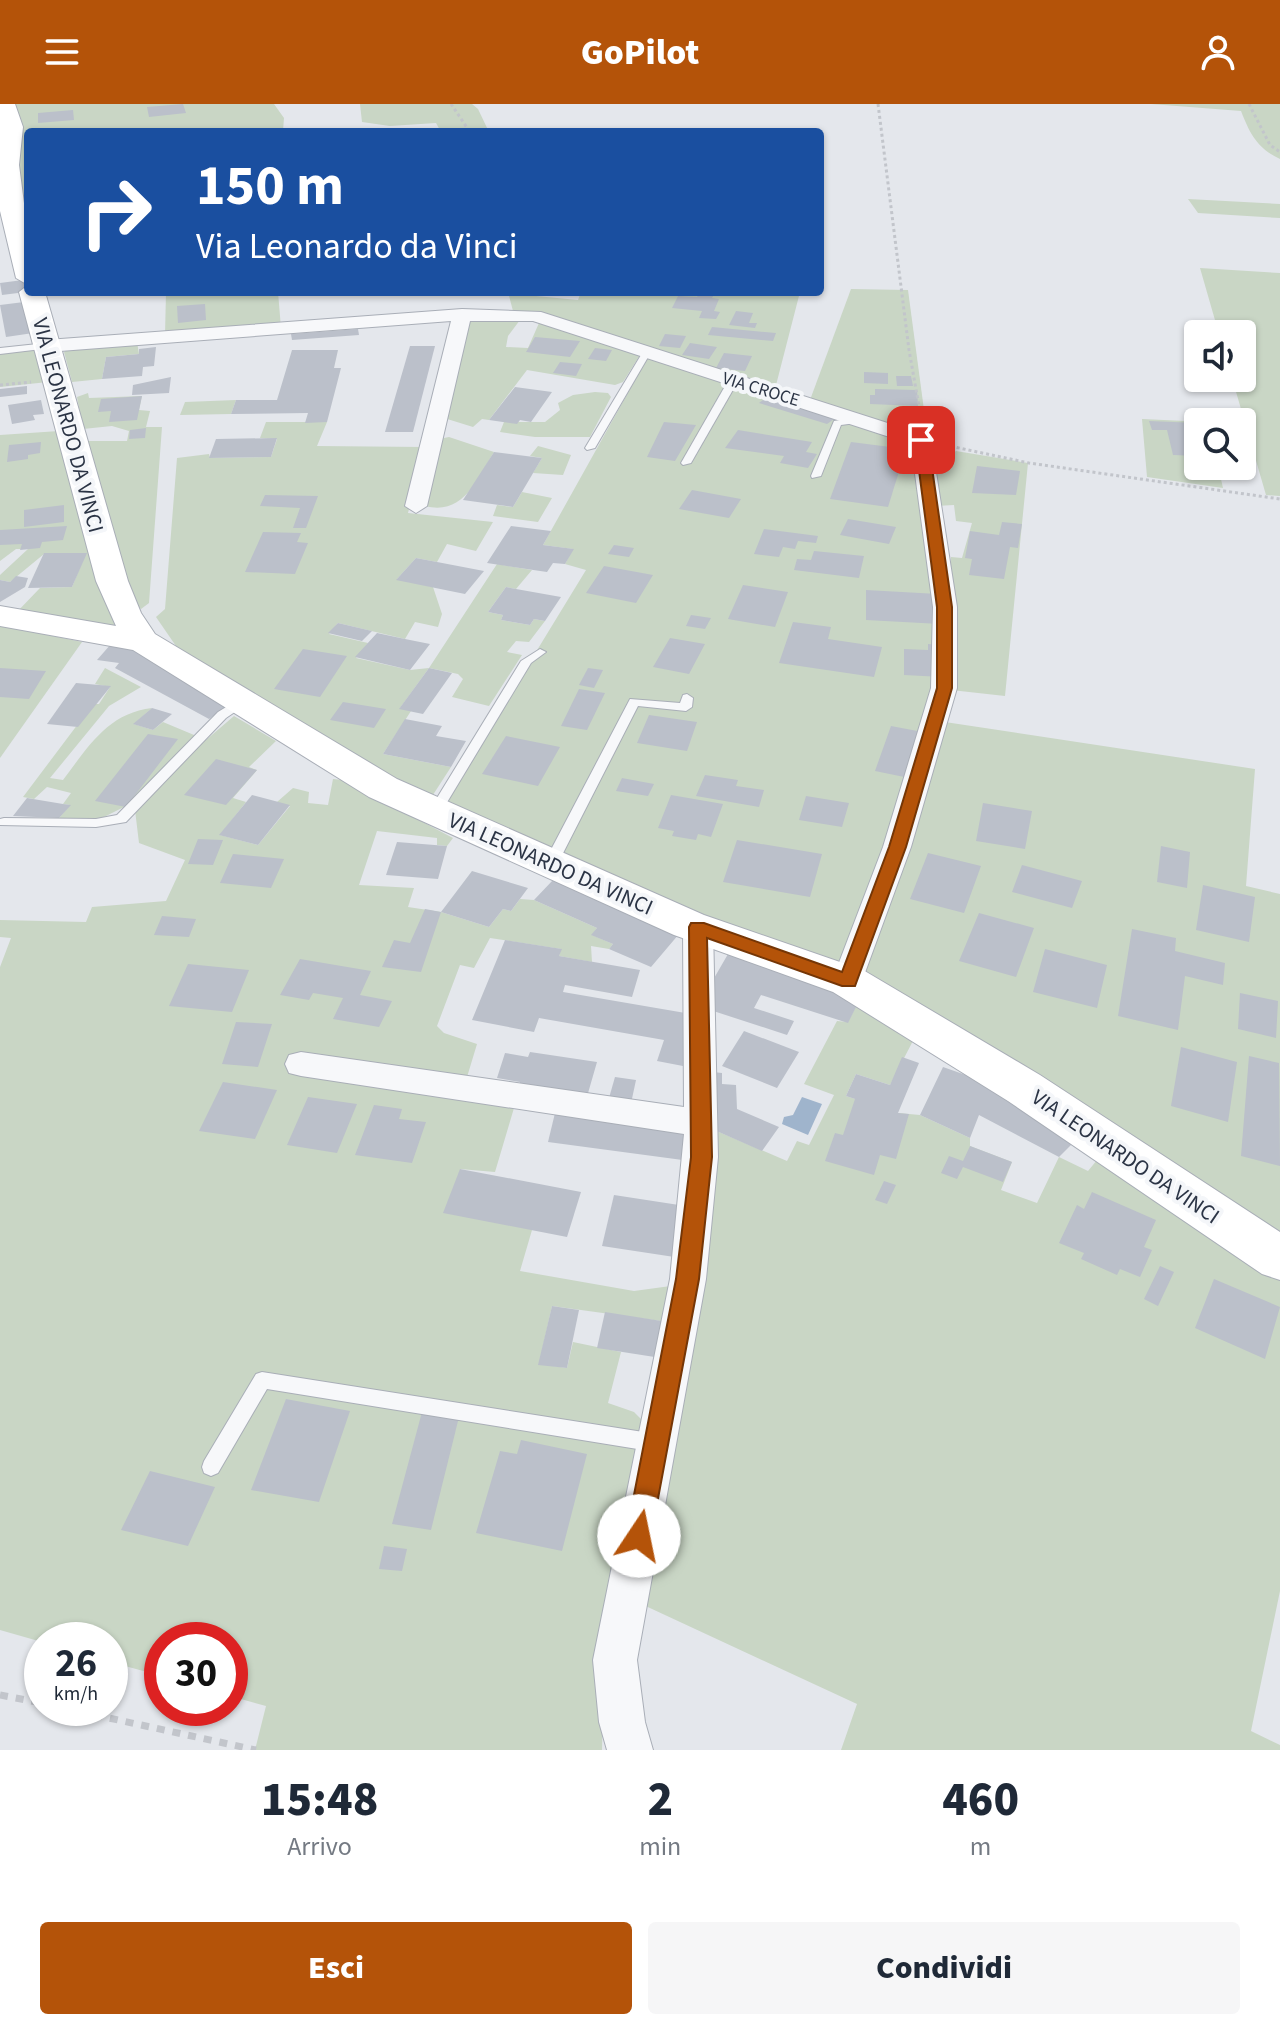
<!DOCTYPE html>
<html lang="it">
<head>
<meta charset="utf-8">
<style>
  body { margin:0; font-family:"Source Sans 3",sans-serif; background:#f6f6f7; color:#1f2937; height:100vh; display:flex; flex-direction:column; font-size:30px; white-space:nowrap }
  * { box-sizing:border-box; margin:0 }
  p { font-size:26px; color:#747a83 }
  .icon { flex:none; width:44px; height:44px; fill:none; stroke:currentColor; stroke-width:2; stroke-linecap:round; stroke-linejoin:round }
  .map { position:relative; height:1646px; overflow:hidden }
  .sheet { display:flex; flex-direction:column; background:#fff; flex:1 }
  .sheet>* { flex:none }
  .top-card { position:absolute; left:24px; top:24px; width:800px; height:168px; border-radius:8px; box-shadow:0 2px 6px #0004; background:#1a4fa0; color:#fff; overflow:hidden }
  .fabs { position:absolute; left:1184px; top:216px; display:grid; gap:16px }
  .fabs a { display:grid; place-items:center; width:72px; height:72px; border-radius:8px; background:#fff; box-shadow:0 2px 6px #0004; font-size:40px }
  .speed { position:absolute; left:24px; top:1518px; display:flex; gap:16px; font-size:40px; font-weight:700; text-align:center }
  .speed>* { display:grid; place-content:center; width:104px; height:104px; border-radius:50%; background:#fff; box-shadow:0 2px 6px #0004; line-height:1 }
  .speed small { font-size:20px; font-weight:400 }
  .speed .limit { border:12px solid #d22; background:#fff; color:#111 }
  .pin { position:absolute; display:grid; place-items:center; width:68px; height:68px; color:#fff; margin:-34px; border-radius:16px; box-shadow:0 4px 12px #0006 }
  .me { position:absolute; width:88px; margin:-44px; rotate:11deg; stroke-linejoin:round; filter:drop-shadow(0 0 6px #0008) }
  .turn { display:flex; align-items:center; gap:28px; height:168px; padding:0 40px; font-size:36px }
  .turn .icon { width:104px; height:104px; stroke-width:2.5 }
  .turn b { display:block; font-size:56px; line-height:68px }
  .eta { display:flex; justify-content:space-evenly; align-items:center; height:136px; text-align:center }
  .eta b { font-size:48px; font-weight:800; line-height:56px }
  .button { display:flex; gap:16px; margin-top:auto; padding:16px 40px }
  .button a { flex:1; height:92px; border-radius:8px; background:#b45309; color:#fff; font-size:32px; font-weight:800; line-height:92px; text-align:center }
  .button a+a { background:#f6f6f7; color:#1f2937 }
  header { display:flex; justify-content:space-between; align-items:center; height:104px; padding:0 40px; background:#b45309; color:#fff; font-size:36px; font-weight:800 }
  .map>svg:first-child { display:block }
  .green { fill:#c9d6c5 }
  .water { fill:#9fb4cc }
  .building { fill:#bbc0ca }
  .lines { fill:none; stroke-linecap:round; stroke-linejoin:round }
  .lane-casing { stroke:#a9aeb7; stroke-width:2 }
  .street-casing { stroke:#a9aeb7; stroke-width:2 }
  .secondary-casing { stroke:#a9aeb7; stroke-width:2 }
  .path-far1 { stroke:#c2c5cb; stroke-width:3; stroke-dasharray:3 3; stroke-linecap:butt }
  .path { stroke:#c2c5cb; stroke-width:7; stroke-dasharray:8 8; stroke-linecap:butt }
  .lane { fill:#f7f8fa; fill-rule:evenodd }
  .street { fill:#f7f8fa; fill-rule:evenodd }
  .secondary { fill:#fff; fill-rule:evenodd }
  .route { fill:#b45309; stroke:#753606; stroke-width:2 }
  .labels { text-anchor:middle; stroke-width:8; stroke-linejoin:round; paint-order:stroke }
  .far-street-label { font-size:18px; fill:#2b3445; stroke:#f4f6f9 }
  .street-label { font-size:22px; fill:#2b3445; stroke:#f4f6f9 }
</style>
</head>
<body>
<header><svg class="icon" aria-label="menu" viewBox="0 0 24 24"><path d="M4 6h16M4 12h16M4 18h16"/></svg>GoPilot<svg class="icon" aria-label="person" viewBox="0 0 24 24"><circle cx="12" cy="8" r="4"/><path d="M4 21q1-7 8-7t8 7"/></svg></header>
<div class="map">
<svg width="1280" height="1646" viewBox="0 0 1280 1646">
  <rect width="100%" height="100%" fill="#e4e7ec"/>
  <!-- green -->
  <g class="green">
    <polygon points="15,0 274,0 284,14 283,27 28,28 28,111 22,112 13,47 22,23"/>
    <polygon points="360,0 472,0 478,5 489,28 441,28 436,19 390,22 362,18"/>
    <path d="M 1151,0 L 1280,0 L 1280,55 C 1257,44 1250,30 1241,7 Z"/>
    <polygon points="1188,95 1280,100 1280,114 1198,109"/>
    <polygon points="1200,164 1280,169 1280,392 1266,391 1232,274 1242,274 1242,230 1219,230"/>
    <polygon points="851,185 908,186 928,336 810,296"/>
    <polygon points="166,188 278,188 281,224 165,231"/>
    <polygon points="508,188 537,188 536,192 578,196 581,188 800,188 775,285 513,207"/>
    <polygon points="466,213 520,216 508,232 506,243 528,244 539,219 640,251 623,278 615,281 527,266 489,316 482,315 473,323 444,314"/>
    <polygon points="137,238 139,250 106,253 102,275 72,278 64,248 74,242"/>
    <polygon points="41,245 48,278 0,283 0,250"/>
    <polygon points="649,251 911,339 943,503 943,584 847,867 704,816 443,700 586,466 565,460 573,445 543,441"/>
    <polygon points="595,288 608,289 611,293 590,333 535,333 500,328 504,318 545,318 560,306 558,299 573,291"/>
    <polygon points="88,289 89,294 142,292 139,306 150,307 146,323 162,323 149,499 141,505 131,495 88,337 127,337 129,327 112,322 83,325 77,293"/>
    <polygon points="236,296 231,310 180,311 185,298"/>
    <polygon points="1142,315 1208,318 1198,318 1198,362 1218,362 1223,384 1147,373"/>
    <polygon points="266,318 327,318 317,342 424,343 408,409 493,418 476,447 447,440 437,458 416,454 397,475 433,483 442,510 438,523 415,518 405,535 338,519 329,530 368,539 356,554 410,566 429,564 497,460 532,466 516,485 506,483 488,508 503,511 501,516 530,521 534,515 545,517 529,538 516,537 507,548 522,551 489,602 452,593 463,575 458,570 429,564 400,604 411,607 383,650 451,663 429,697 178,545 156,513 165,505 177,354 209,350 210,354 271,353 277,335 260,334"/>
    <polygon points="59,327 118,521 101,526 16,509 40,484 72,483 86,449 44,450 10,478 0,476 0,471 28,445 16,445 0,457 0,331"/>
    <path d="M 449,333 L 494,348 C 477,375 464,412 425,402 L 439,335 Z"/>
    <polygon points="538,342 571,351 563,371 533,369 542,354 530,352"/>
    <polygon points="956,347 1028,359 1005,592 951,586 951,453 962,454 972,419 956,417 954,401 936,402 933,364"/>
    <polygon points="522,388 552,394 538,418 493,412 497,401 513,403"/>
    <polygon points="0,521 82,538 0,654"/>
    <path d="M 105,564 L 141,583 L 109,602 L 50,674 L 63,676 C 88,643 108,609 152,604 L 134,620 L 153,626 L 163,618 L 206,636 L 234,612 L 276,637 L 249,663 L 257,666 L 233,694 L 246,698 L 220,731 L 258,741 L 290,702 L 277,698 L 293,684 L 309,688 L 308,699 L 328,701 L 333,675 L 343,676 L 453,734 L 447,742 L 437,741 L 437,734 L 377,727 L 359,781 L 414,784 L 408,803 L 441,808 L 489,823 L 503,805 L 511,807 L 520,795 L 534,796 L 597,824 L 592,831 L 613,840 L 609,845 L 591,842 L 592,858 L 559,852 L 561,845 L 490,834 L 474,864 L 460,861 L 437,922 L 444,929 L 477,940 L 461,993 L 514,1004 L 495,1068 L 460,1065 L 532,1126 L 520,1167 L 634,1187 L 678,1181 L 668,1218 L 552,1202 L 539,1260 L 567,1264 L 573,1238 L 621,1248 L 608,1299 L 634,1308 L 645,1319 L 604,1561 L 602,1646 L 255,1646 L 266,1602 L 230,1592 L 230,1536 L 162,1536 L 162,1572 L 110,1558 L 110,1536 L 42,1538 L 0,1526 L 0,863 L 11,834 L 0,833 L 0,816 L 86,818 L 92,803 L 166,797 L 185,756 L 139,739 L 135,706 L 124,703 L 100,715 L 59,714 L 70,701 L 63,700 L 71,689 L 47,683 L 34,695 L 23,693 L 93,600 L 99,600 L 110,583 L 95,580 Z"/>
    <polygon points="945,618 1255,665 1246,782 1280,790 1280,1135 861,871"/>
    <polygon points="857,900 915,933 890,981 856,970 846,992 898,1009 920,1011 970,1034 970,1042 1012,1058 1001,1086 1037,1099 1059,1053 1088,1067 1102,1050 1280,1168 1280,1487 1251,1627 1280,1641 1280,1646 841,1646 857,1600 637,1498 712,1025 787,1057 797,1037 809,1041 834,991 804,980 837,917 848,918"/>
  </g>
  <!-- water -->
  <polygon class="water" points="802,993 822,1000 808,1031 782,1020 784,1013 793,1011"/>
  <!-- building -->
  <g class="building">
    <polygon points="183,0 186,9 149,13 147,3"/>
    <polygon points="73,6 74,16 38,19 38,9"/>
    <polygon points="23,176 26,188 2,191 0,179"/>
    <polygon points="700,188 715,188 712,194 719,195 714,207 720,208 716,215 699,214 702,207 672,204 678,192 697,193"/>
    <polygon points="32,197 40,228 6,233 0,201"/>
    <polygon points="205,200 206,216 178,219 177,202"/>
    <polygon points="736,207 753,209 749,219 757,219 755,224 729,221"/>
    <polygon points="712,223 776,229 773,237 708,231"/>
    <polygon points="358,225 359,231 292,236 291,230"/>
    <polygon points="665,230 686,232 680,244 659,242"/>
    <polygon points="535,233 580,237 570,253 526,248"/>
    <polygon points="690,239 717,243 709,255 682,251"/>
    <polygon points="410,242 435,242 413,328 385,328"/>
    <polygon points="156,243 154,262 143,263 142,272 102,275 106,253 139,250 139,245"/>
    <polygon points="595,244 612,246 606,257 588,255"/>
    <polygon points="292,246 338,246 334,264 341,264 327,318 305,319 308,309 231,310 236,296 277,296"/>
    <polygon points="724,249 752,252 745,267 716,264"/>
    <polygon points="560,258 582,260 576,272 553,269"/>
    <polygon points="864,268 888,269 888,280 864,279"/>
    <polygon points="896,272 911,272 913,282 897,282"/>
    <polygon points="171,273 169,289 132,291 133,281"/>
    <polygon points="27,282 27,290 0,293 0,285"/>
    <polygon points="515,283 552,288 531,318 520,316 517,320 489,316"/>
    <polygon points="875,285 917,286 918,302 870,300 870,291 875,291"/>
    <polygon points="772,289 840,311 827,320 759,299"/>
    <polygon points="142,292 137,316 109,318 111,307 98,308 101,295"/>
    <polygon points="41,296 44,310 33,311 35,316 12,320 8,301"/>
    <polygon points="1149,317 1198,319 1198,352 1173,351 1167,326 1152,326"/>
    <polygon points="664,318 696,321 675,357 647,353"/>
    <polygon points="146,324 145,334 129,335 130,326"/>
    <polygon points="738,326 812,338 806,348 817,350 808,364 780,359 784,352 725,344"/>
    <polygon points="277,334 271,353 209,354 216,335"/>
    <polygon points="41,338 40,349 28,351 28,355 7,358 9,341"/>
    <polygon points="851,338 906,345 888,403 830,395"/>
    <polygon points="494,348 542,354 513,403 463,396"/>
    <polygon points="977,362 1020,367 1016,391 972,389"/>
    <polygon points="692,386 741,395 729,414 679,405"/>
    <polygon points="265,391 318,392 306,424 293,424 300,404 260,402"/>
    <polygon points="64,401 64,418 24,423 24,406"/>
    <polygon points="848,415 896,423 889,440 840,431"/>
    <polygon points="1002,418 1022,420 1018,444 1010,443 1004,475 969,471 972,455 965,454 970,427 999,431"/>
    <polygon points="67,422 63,436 42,438 40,444 20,446 22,440 0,441 0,426"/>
    <polygon points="511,422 551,427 543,441 574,445 565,460 553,459 547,468 487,459"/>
    <polygon points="764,425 818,432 816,439 798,437 795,445 783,443 779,453 754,450"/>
    <polygon points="263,428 301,429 297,438 308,439 295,470 245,468"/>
    <polygon points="614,441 634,444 629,453 608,450"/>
    <polygon points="814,447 864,452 859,474 794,466 797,455 811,456"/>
    <polygon points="44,449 87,449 72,483 28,484"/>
    <polygon points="416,454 437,458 484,467 465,490 396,476"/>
    <polygon points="604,462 653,471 636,499 586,489"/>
    <polygon points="16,472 28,474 25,483 0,498 0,476 10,478"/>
    <polygon points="743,481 788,488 775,523 728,515"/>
    <polygon points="506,483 516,485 561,493 545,517 534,515 530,521 501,516 503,511 488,508"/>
    <polygon points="866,486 938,490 940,520 866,516"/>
    <polygon points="691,511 711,514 705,525 686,522"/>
    <polygon points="793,518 831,523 828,535 882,543 874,573 779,559"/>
    <polygon points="338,519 372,527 362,537 328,529"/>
    <polygon points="377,529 405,535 430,540 410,566 355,553"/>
    <polygon points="670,534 705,540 689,570 653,563"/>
    <polygon points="111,540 133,544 232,598 209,615 115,564 119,559 97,556"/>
    <polygon points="928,540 941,541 942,573 904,571 904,545 928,546"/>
    <polygon points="303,545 347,552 320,593 274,585"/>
    <polygon points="0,564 46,567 29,595 0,593"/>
    <polygon points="429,564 452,569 423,610 399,605"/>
    <polygon points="588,564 603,566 594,584 579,581"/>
    <polygon points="76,579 111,582 78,623 47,620"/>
    <polygon points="579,585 605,589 587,626 561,622"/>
    <polygon points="343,598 386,605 374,624 330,616"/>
    <polygon points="152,604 172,610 153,626 133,620"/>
    <polygon points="649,611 697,618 687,647 637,639"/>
    <polygon points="405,615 442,622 436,632 466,637 451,663 383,650"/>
    <polygon points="891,622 928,629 914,675 875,667"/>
    <polygon points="148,630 178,635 126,703 95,697"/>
    <polygon points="506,632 560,643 538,682 482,670"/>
    <polygon points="216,655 257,666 226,701 184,691"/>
    <polygon points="705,671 738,676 736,682 764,686 759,703 696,692"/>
    <polygon points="622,674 654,680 648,692 616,687"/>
    <polygon points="252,691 290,701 258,741 219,731"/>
    <polygon points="671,691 723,700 711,733 698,730 696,736 672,732 674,727 658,724"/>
    <polygon points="806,692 849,699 842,723 799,716"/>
    <polygon points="27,694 63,700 71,701 59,714 13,712"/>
    <polygon points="983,699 1032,707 1025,745 976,737"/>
    <polygon points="198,735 223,736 213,761 188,760"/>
    <polygon points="737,736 822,750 810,793 723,778"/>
    <polygon points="397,738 447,742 438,775 386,771"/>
    <polygon points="1161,742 1190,748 1187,784 1157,778"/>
    <polygon points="928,749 981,762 964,809 910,795"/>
    <polygon points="233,750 284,755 271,784 220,779"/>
    <polygon points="1022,761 1082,777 1072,804 1012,788"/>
    <polygon points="472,767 528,784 511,807 503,805 489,823 441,808"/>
    <polygon points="553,776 679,830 651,863 609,845 613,840 591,831 597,824 534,796"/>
    <polygon points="1203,781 1255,793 1249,838 1196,826"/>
    <polygon points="425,805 441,808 421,868 382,863 394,836 410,839"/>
    <polygon points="979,809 1034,824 1016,873 959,857"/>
    <polygon points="162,812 196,815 189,833 154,831"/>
    <polygon points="1132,825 1176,834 1175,847 1225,859 1223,881 1185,872 1178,926 1118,912"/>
    <polygon points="505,836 562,845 559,852 640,866 632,893 565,881 563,888 697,911 683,962 657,957 664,936 539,914 534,928 472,916"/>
    <polygon points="1045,845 1107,861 1097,904 1033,888"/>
    <polygon points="728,850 860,895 848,919 761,891 754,904 794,917 787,931 698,902"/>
    <polygon points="300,855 371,867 360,891 392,897 379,923 333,915 343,894 313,889 309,896 280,891"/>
    <polygon points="188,860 249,866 232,908 169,902"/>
    <polygon points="1240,889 1278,897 1276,934 1238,925"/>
    <polygon points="236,918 272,920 258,963 222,960"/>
    <polygon points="744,927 799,948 777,984 722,962"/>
    <polygon points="1181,943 1237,958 1228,1018 1171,1002"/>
    <polygon points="530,948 597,958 584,1003 516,992 520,978 497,974 505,949 528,953"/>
    <polygon points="1249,952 1279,959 1280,1062 1241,1052"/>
    <polygon points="902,953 919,959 898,1009 909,1010 896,1055 880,1051 874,1071 825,1057 835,1029 843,1031 855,995 846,992 856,970 890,981"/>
    <polygon points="943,963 1014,988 1080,1032 1059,1053 979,1011 970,1034 920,1011"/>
    <polygon points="704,967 722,969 722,980 736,981 737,1005 779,1023 762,1047 712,1025"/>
    <polygon points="615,973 636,976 630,1004 607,1001"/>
    <polygon points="223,978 277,986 255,1035 199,1027"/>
    <polygon points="308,993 357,1000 337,1049 287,1041"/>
    <polygon points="374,1001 402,1005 399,1015 426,1018 412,1059 355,1051"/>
    <polygon points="555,1009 695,1028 690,1057 548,1038"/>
    <polygon points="970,1042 1012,1058 1003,1078 963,1063 957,1075 941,1069 949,1052 963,1057"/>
    <polygon points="460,1065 581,1088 567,1133 443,1109"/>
    <polygon points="884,1077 896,1081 887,1100 875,1096"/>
    <polygon points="1092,1088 1156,1116 1144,1143 1152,1146 1140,1173 1120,1165 1117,1171 1081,1155 1084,1149 1059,1139 1077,1101 1084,1105"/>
    <polygon points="614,1091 692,1103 681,1154 602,1142"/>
    <polygon points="1160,1162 1174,1168 1158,1202 1144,1195"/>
    <polygon points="1214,1175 1280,1203 1265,1255 1195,1224"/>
    <polygon points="552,1202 579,1206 567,1264 538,1261"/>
    <polygon points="605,1208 668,1218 661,1254 597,1244"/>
    <polygon points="286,1295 350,1307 319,1398 251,1386"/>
    <polygon points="422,1308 459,1313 431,1426 392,1420"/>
    <polygon points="521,1336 587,1350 562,1447 476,1429 500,1347 517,1350"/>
    <polygon points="150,1367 215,1383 188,1442 121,1426"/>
    <polygon points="384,1442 407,1445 402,1467 379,1465"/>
  </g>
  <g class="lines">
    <!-- lane casing -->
    <g class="lane-casing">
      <g id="lane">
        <polygon points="47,239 50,240 50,244 0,250 0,244"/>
        <polygon points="644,246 651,248 595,344 587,346 585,344"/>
        <polygon points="733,274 738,277 691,359 683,361 681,359 728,277"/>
        <polygon points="860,313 865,316 863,318 841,321 821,372 812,374 811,372 834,317"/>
        <polygon points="540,545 546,548 531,559 440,710 430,710 429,707 521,557"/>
        <polygon points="687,590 693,594 692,603 686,607 638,602 558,759 551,763 546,762 544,759 630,595 680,599 683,591"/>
        <polygon points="241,594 247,598 245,601 226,614 126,718 96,723 0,721 0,715 4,714 96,715 117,711 218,608"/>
        <polygon points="262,1268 656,1330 663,1333 665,1339 663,1345 656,1348 267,1285 218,1369 211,1372 204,1369 202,1363 204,1357 256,1270"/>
      </g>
    </g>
    <!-- street casing -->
    <g class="street-casing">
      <g id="street">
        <polygon points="462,205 541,208 928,332 931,336 957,503 957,584 911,743 859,885 848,888 837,885 832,877 883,743 931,584 933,503 911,340 533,217 470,217 427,402 416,409 405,402 451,217 47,248 38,242 47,236"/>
        <polygon points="698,813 709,816 713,823 718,1053 706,1175 637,1556 645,1618 653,1646 607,1646 599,1618 593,1556 670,1175 684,1030 301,972 289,969 285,960 289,951 301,948 684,1003 683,823 687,816"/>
      </g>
    </g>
    <!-- secondary casing -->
    <g class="secondary-casing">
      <g id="secondary">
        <polygon points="0,0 15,0 23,23 19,61 28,130 28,181 16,174 0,107"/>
        <polygon points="28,181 28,188 45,188 128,477 141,509 155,530 397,675 704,811 863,866 1040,971 1280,1128 1280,1176 1262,1170 1008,997 833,888 674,831 369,693 133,546 0,522 0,502 116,522 96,477 19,188"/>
      </g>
    </g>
    <!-- path-far1 -->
    <g class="path-far1">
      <polyline points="451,0 470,28"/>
      <polyline points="878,0 909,246 922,319"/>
      <polyline points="1249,0 1270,41 1280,48"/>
      <polyline points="0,281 31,278"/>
      <polyline points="945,341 1029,359 1280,395"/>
    </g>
    <!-- path -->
    <g class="path">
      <polyline points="0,1591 42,1599"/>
      <polyline points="63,1604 256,1646"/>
    </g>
    <!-- lane -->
    <use href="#lane" class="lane"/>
    <!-- street -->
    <use href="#street" class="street"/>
    <!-- secondary -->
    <use href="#secondary" class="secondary"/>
  </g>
  <!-- route -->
  <polygon class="route" points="921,333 928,336 952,503 952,584 906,743 855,882 842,882 707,834 712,1053 699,1175 651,1432 648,1441 639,1444 630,1441 626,1432 676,1175 691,1053 689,823 691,819 704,819 842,868 889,743 937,584 937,503 915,336"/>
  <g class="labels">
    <!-- far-street labels -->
    <g class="far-street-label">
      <text transform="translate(761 285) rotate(17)" y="6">VIA CROCE</text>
    </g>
    <!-- street labels -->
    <g class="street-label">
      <text transform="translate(69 321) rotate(75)" y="8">VIA LEONARDO DA VINCI</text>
      <text transform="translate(551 759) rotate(24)" y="8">VIA LEONARDO DA VINCI</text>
      <text transform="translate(1126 1052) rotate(34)" y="8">VIA LEONARDO DA VINCI</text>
    </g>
  </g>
</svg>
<div class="fabs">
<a><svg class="icon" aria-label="sound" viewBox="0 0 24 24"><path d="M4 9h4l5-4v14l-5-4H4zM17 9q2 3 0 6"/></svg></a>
<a><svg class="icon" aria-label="search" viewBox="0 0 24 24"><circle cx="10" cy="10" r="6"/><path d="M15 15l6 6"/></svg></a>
</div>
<div class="speed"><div>26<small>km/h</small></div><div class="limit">30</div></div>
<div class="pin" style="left:921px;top:336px;background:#d93025"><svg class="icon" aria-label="arrive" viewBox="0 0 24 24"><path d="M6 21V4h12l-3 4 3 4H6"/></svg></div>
<svg class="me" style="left:639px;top:1432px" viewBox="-20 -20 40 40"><circle r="19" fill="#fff"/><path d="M0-13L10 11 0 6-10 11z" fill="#b45309"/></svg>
<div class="top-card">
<div class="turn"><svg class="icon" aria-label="right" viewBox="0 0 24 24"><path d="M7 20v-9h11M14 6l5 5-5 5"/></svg><div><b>150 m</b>Via Leonardo da Vinci</div></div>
</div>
</div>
<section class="sheet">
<div class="eta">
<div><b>15:48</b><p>Arrivo</p></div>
<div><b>2</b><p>min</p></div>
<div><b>460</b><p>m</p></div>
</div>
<div class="button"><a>Esci</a><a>Condividi</a></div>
</section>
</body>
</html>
